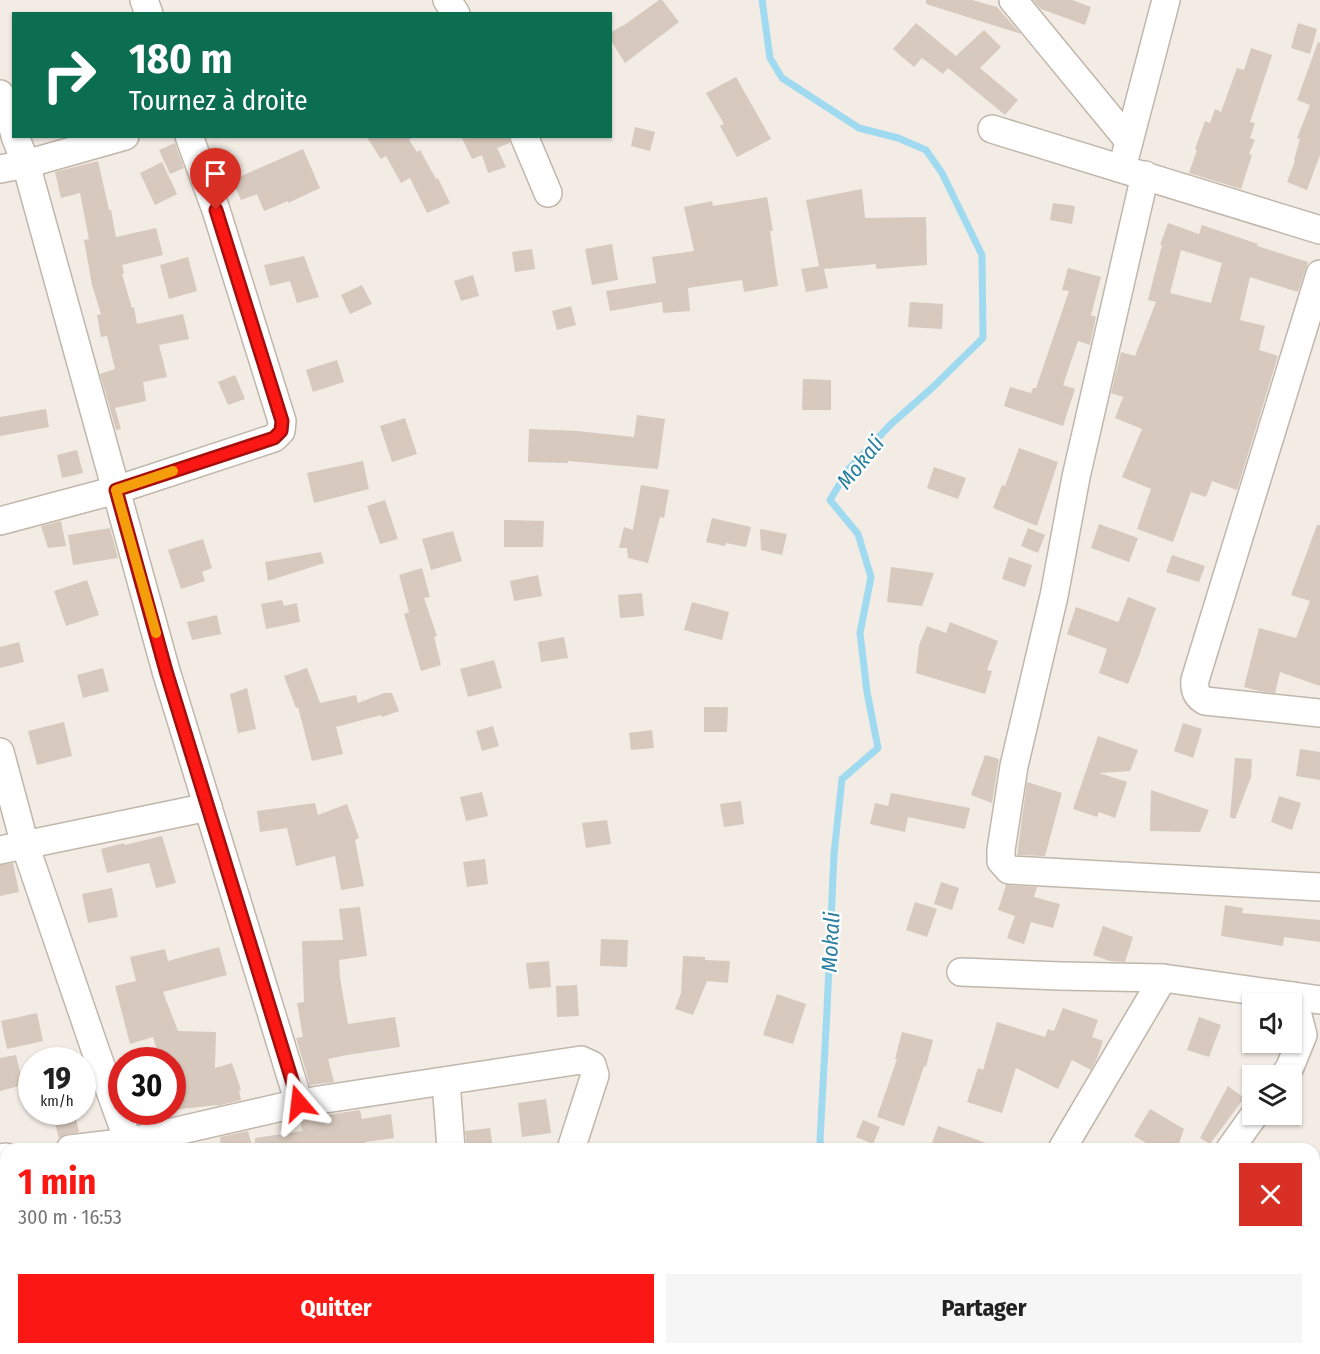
<!DOCTYPE html>
<html lang="fr">
<head>
<meta charset="utf-8">
<style>
  body { margin:0; font-family:"Fira Sans Condensed",sans-serif; background:#f6f6f6; color:#222; height:100vh; display:flex; flex-direction:column; font-size:22px; white-space:nowrap }
  * { box-sizing:border-box; margin:0 }
  p { font-size:20px; color:#767676 }
  .icon { flex:none; width:33px; height:33px; fill:none; stroke:currentColor; stroke-width:2; stroke-linecap:round; stroke-linejoin:round }
  .map { position:relative; flex:1; overflow:hidden }
  .side { position:absolute; left:0px; top:1143px; width:1320px; height:212px; display:flex; flex-direction:column; background:#fff; border-radius:18px 18px 0 0; box-shadow:0 2px 4px #0004 }
  .side>* { flex:none }
  .banner { position:absolute; left:12px; top:12px; width:600px; height:126px; border-radius:0px; box-shadow:0 2px 4px #0004; background:#0b6e4f; color:#fff; overflow:hidden }
  .tools { position:absolute; left:1242px; top:993px; display:grid; gap:12px }
  .tools a { display:grid; place-items:center; width:60px; height:60px; border-radius:0px; background:#fff; box-shadow:0 2px 4px #0004; font-size:30px }
  .speed { position:absolute; left:18px; top:1047px; display:flex; gap:12px; font-size:30px; font-weight:700; text-align:center }
  .speed>* { display:grid; place-content:center; width:78px; height:78px; border-radius:50%; background:#fff; box-shadow:0 2px 4px #0004; line-height:1 }
  .speed small { font-size:15px; font-weight:400 }
  .speed .limit { border:9px solid #d22; background:#fff; color:#111 }
  .pin { position:absolute; display:grid; place-items:center; width:51px; height:51px; color:#fff; margin:-62px -26px; border-radius:50% 50% 50% 0; rotate:-45deg; box-shadow:0 0 6px #0007 }
  .pin .icon { rotate:45deg }
  .me { position:absolute; width:66px; margin:-33px; rotate:343deg; stroke-linejoin:round; filter:drop-shadow(0 0 4px #0008) }
  .turn { display:flex; align-items:center; gap:21px; height:126px; padding:0 18px; font-size:27px }
  .turn .icon { width:78px; height:78px; stroke-width:2.5 }
  .turn b { display:block; font-size:42px; line-height:51px }
  .round { display:grid; place-items:center; flex:none; width:63px; height:63px; border-radius:0px; background:#f6f6f6 }
  .headline { display:flex; align-items:center; justify-content:space-between; height:102px; padding:0 18px }
  h1 { font-size:36px; font-weight:700; line-height:45px; color:#fb1713 }
  .cta { display:flex; gap:12px; margin-top:auto; padding:12px 18px }
  .cta a { flex:1; height:69px; border-radius:0px; background:#fb1713; color:#fff; font-size:24px; font-weight:700; line-height:69px; text-align:center }
  .cta a+a { background:#f6f6f6; color:#222 }
  .map>svg:first-child { display:block }
  .lines { fill:none; stroke-linecap:round; stroke-linejoin:round }
  .stream { stroke:#a0daf0; stroke-width:7 }
  .building { fill:#d7c9bd; fill-rule:evenodd }
  .minor-casing { stroke:#c1b6aa; stroke-width:30 }
  .minor { stroke:#fff; stroke-width:27 }
  .route-casing { stroke:#a30f0c; stroke-width:15 }
  .route { stroke:#fb1713; stroke-width:10 }
  .slow { stroke:#f59e0b; stroke-width:10 }
  .labels { text-anchor:middle; stroke-width:4.5; stroke-linejoin:round; paint-order:stroke }
  .water-label { font-size:22px; font-style:italic; fill:#2a7fa1; stroke:#fff }
</style>
</head>
<body>
<div class="map">
<svg width="1320" height="1354" viewBox="0 0 1320 1354">
  <rect width="100%" height="100%" fill="#f2ece5"/>
  <g class="lines">
    <!-- stream -->
    <g class="stream">
      <polyline points="762,0 770,58 782,78 859,128 898,138 926,150 942,173 982,255 983,338 932,388 890,425 848,470 830,500 858,534 871,577 860,633 867,692 878,748 842,779 834,854 827,1010 820,1140 821,1149"/>
      <polyline points="831,1354 831,1348"/>
    </g>
  </g>
  <!-- building -->
  <g class="building">
    <polygon points="659,0 662,0 679,22 625,63 610,39 610,33 623,25 623,26"/>
    <polygon points="926,0 972,0 997,7 1021,34 926,4"/>
    <polygon points="1033,0 1072,0 1091,7 1085,25 1041,9"/>
    <polygon points="916,23 956,56 984,30 1001,47 980,68 1018,100 1005,115 948,68 943,74 922,58 914,67 893,49"/>
    <polygon points="1298,23 1317,29 1310,54 1291,48"/>
    <polygon points="1318,42 1320,43 1320,155 1307,190 1287,182 1295,161 1294,160 1300,139 1297,138 1310,105 1297,100"/>
    <polygon points="1251,48 1272,55 1250,122 1255,123 1250,138 1255,140 1249,154 1252,155 1241,189 1189,173 1197,150 1195,149 1205,121 1210,123 1215,109 1221,112 1237,68 1244,70"/>
    <polygon points="736,77 771,139 737,157 720,126 724,124 706,93"/>
    <polygon points="635,127 655,132 650,151 631,146"/>
    <polygon points="366,136 414,136 409,140 417,152 420,150 436,179 438,178 450,203 427,213 410,178 401,183 386,156 381,159"/>
    <polygon points="461,136 509,136 510,143 497,148 506,167 488,173 482,155 472,159"/>
    <polygon points="175,143 184,168 170,174 159,150"/>
    <polygon points="303,149 320,188 288,203 288,201 264,211 257,194 241,200 232,180"/>
    <polygon points="98,161 109,210 111,210 116,237 156,228 163,255 122,265 124,273 122,274 132,308 134,307 137,324 183,314 189,339 159,345 167,377 143,382 146,401 115,408 121,429 116,430 100,374 115,369 107,336 101,337 97,315 101,314 92,285 84,240 89,239 80,193 61,198 55,172"/>
    <polygon points="162,162 177,194 155,205 140,173"/>
    <polygon points="862,189 865,218 926,217 927,265 876,269 876,264 824,269 828,288 806,292 801,269 819,266 806,200"/>
    <polygon points="767,197 773,231 770,231 778,286 744,292 742,280 688,288 690,311 663,313 662,302 610,311 606,291 656,283 652,257 694,251 684,207 712,201 713,206"/>
    <polygon points="1053,203 1075,206 1072,224 1050,220"/>
    <path d="M 1168,223 L 1199,234 L 1202,225 L 1258,244 L 1257,246 L 1308,262 L 1298,292 L 1250,277 L 1240,320 L 1265,326 L 1259,350 L 1278,356 L 1237,490 L 1212,481 L 1206,497 L 1191,492 L 1173,542 L 1137,529 L 1151,489 L 1122,477 L 1142,429 L 1115,418 L 1123,397 L 1111,393 L 1121,352 L 1135,356 L 1156,302 L 1148,300 L 1162,245 L 1160,245 ZM 1181,250 L 1222,263 L 1211,303 L 1170,293 Z"/>
    <polygon points="612,244 618,280 592,285 585,249"/>
    <polygon points="532,249 535,269 515,272 512,252"/>
    <polygon points="304,256 319,297 297,303 290,281 270,286 264,265"/>
    <polygon points="188,257 197,291 169,299 160,265"/>
    <polygon points="1068,268 1101,277 1091,315 1096,317 1090,345 1078,341 1063,385 1075,389 1063,426 1004,406 1010,387 1031,393 1033,388 1036,388 1069,291 1062,290"/>
    <polygon points="473,275 479,296 461,301 454,281"/>
    <polygon points="362,285 372,304 350,314 341,295"/>
    <polygon points="910,302 943,304 942,329 908,327"/>
    <polygon points="571,306 576,325 557,330 552,311"/>
    <polygon points="337,360 344,382 313,392 306,370"/>
    <polygon points="235,375 245,399 228,405 218,382"/>
    <polygon points="803,379 831,380 831,410 802,410"/>
    <polygon points="46,409 49,427 0,436 0,417"/>
    <polygon points="637,415 665,419 658,469 568,461 568,463 528,462 529,429 577,431 634,437"/>
    <polygon points="405,418 417,454 392,462 380,426"/>
    <polygon points="1019,448 1058,462 1037,526 993,508 1002,485 1005,486"/>
    <polygon points="77,450 83,473 62,478 57,455"/>
    <polygon points="363,461 369,489 314,503 307,473"/>
    <polygon points="934,467 966,478 958,499 927,488"/>
    <polygon points="641,485 669,490 664,518 660,517 648,563 628,558 627,548 619,548 624,527 633,530"/>
    <polygon points="385,500 398,539 380,544 367,506"/>
    <polygon points="712,518 751,527 746,547 726,543 725,546 706,542"/>
    <polygon points="504,520 544,521 543,547 504,547"/>
    <polygon points="61,521 66,546 48,548 41,526"/>
    <polygon points="1099,524 1138,538 1129,562 1091,548"/>
    <polygon points="1317,525 1320,525 1320,686 1280,672 1275,693 1259,691 1244,687 1259,628 1296,638 1310,601 1291,595"/>
    <polygon points="110,528 118,558 73,565 68,535"/>
    <polygon points="1028,528 1045,535 1038,553 1021,546"/>
    <polygon points="760,529 787,534 782,555 761,550"/>
    <polygon points="453,531 462,561 431,570 422,539"/>
    <polygon points="203,539 212,568 202,572 205,581 181,589 168,550"/>
    <polygon points="321,552 324,563 268,581 265,562"/>
    <polygon points="1172,555 1205,566 1199,582 1166,572"/>
    <polygon points="1009,557 1032,565 1025,587 1002,579"/>
    <polygon points="891,567 934,573 922,606 887,602"/>
    <polygon points="422,568 430,597 424,598 437,636 434,637 441,665 421,671 404,614 409,612 399,575"/>
    <polygon points="538,575 542,596 514,601 510,581"/>
    <polygon points="87,580 99,615 66,626 54,591"/>
    <polygon points="642,593 644,616 620,618 618,595"/>
    <polygon points="1128,597 1156,608 1140,653 1128,684 1099,673 1107,649 1067,634 1076,607 1118,622 1119,621"/>
    <polygon points="282,600 284,606 297,603 300,622 266,629 261,604"/>
    <polygon points="692,602 729,612 722,640 684,630"/>
    <polygon points="217,615 221,634 192,640 187,622"/>
    <polygon points="950,622 998,641 987,670 992,671 985,694 916,673 919,645 927,626 946,633"/>
    <polygon points="564,637 568,658 541,662 538,642"/>
    <polygon points="19,642 24,662 0,668 0,647"/>
    <polygon points="494,660 502,688 468,697 460,669"/>
    <polygon points="103,668 109,691 83,698 77,675"/>
    <polygon points="307,668 320,703 356,695 358,703 384,693 392,693 399,711 382,717 381,715 336,727 343,754 312,761 298,707 296,708 284,676"/>
    <polygon points="247,688 256,729 238,733 230,694"/>
    <polygon points="704,707 728,707 727,732 704,732"/>
    <polygon points="64,722 72,756 37,765 28,731"/>
    <polygon points="1183,723 1202,729 1193,758 1174,751"/>
    <polygon points="493,726 499,746 482,751 476,731"/>
    <polygon points="652,730 654,748 631,750 629,733"/>
    <polygon points="1098,736 1138,750 1130,771 1099,773 1127,782 1115,818 1099,812 1097,817 1073,809"/>
    <polygon points="1300,749 1320,752 1320,780 1296,776"/>
    <polygon points="985,755 999,759 992,803 971,795"/>
    <polygon points="1235,758 1252,759 1251,777 1235,819 1230,817"/>
    <polygon points="1027,782 1062,793 1045,856 1017,855"/>
    <polygon points="1151,790 1209,810 1200,832 1150,831"/>
    <polygon points="482,792 488,816 466,821 460,797"/>
    <polygon points="891,793 970,808 965,829 908,817 905,832 870,824 875,803 888,806"/>
    <polygon points="1279,796 1301,803 1292,830 1271,822"/>
    <polygon points="741,801 744,824 724,827 720,804"/>
    <polygon points="315,803 318,815 347,804 359,838 355,840 364,886 341,890 335,856 296,866 287,828 260,832 257,811"/>
    <polygon points="607,820 611,844 586,848 582,823"/>
    <polygon points="162,836 176,883 156,888 149,863 107,873 101,849 124,843 125,845"/>
    <polygon points="485,859 488,884 467,887 463,862"/>
    <polygon points="13,863 19,892 0,896 0,865"/>
    <polygon points="941,882 959,888 952,910 934,904"/>
    <polygon points="1006,885 1037,887 1034,897 1060,904 1053,928 1031,922 1024,944 1007,938 1015,916 998,910"/>
    <polygon points="112,888 118,917 88,923 82,894"/>
    <polygon points="915,902 937,909 927,937 906,930"/>
    <polygon points="1225,905 1243,908 1242,913 1320,920 1320,942 1284,937 1283,946 1221,936"/>
    <polygon points="360,907 367,956 339,960 340,978 348,1024 395,1017 400,1047 347,1055 328,1059 334,1082 310,1085 296,1038 303,1037 297,1003 304,1002 302,941 343,940 339,909"/>
    <polygon points="1103,926 1133,937 1125,962 1110,961 1093,955"/>
    <polygon points="601,939 628,940 627,967 600,966"/>
    <polygon points="219,947 227,975 163,992 178,1031 216,1032 215,1068 232,1063 241,1090 239,1091 241,1100 217,1106 217,1105 172,1110 172,1060 160,1060 153,1037 130,1044 115,986 136,981 130,957 165,949 168,961"/>
    <polygon points="683,956 705,957 705,960 730,961 728,983 707,981 693,1015 675,1009 681,993"/>
    <polygon points="549,961 551,987 529,989 526,963"/>
    <polygon points="577,985 579,1016 557,1017 556,986"/>
    <polygon points="777,994 806,1004 793,1044 763,1035"/>
    <polygon points="1063,1008 1098,1020 1092,1037 1103,1041 1097,1058 1091,1070 1072,1060 1058,1089 1016,1068 1002,1113 967,1102 978,1068 983,1070 997,1022 1045,1037 1048,1029 1054,1031"/>
    <polygon points="37,1013 43,1041 7,1049 1,1021"/>
    <polygon points="1199,1017 1221,1025 1209,1057 1187,1050"/>
    <polygon points="902,1032 933,1040 926,1067 924,1066 904,1126 877,1117 897,1059 895,1059"/>
    <polygon points="16,1055 23,1085 0,1091 0,1058"/>
    <polygon points="1228,1086 1244,1098 1210,1144 1200,1138"/>
    <polygon points="546,1099 551,1133 522,1137 518,1103"/>
    <polygon points="1150,1109 1184,1129 1177,1149 1157,1149 1134,1136"/>
    <polygon points="360,1110 362,1119 391,1114 394,1138 365,1142 366,1145 343,1149 255,1149 255,1138 302,1131 300,1119"/>
    <polygon points="75,1114 79,1132 68,1134 59,1138 54,1120"/>
    <polygon points="863,1120 880,1127 873,1144 856,1137"/>
    <polygon points="938,1126 995,1146 994,1149 930,1149"/>
    <polygon points="490,1128 493,1149 467,1149 465,1131"/>
    <polygon points="248,1131 253,1149 221,1149 220,1137"/>
  </g>
  <g class="lines">
    <!-- minor casing -->
    <g class="minor-casing">
      <g id="minor">
        <polyline points="144,0 149,14"/>
        <polyline points="447,0 456,14"/>
        <polyline points="1013,0 1129,141"/>
        <polyline points="0,94 14,131"/>
        <polyline points="992,129 1320,230"/>
        <polyline points="15,136 26,164 166,671 299,1103"/>
        <polyline points="524,136 548,193"/>
        <polyline points="1126,153 1166,0"/>
        <polyline points="0,169 26,164 125,136"/>
        <polyline points="1145,175 1076,477 1054,596 1014,766 1001,850 1001,861 1009,870 1320,887"/>
        <path d="M 1320,274 L 1195,680 C 1194,690 1196,696 1205,701 L 1320,713"/>
        <polyline points="0,521 116,490 274,438 281,431 282,421 216,210 189,136"/>
        <polyline points="0,752 25,845 96,1052 131,1149"/>
        <polyline points="0,850 208,807"/>
        <polyline points="961,972 1060,976 1163,978 1320,1000"/>
        <polyline points="1284,1076 1290,1067 1303,1035 1293,996"/>
        <polyline points="446,1081 451,1149"/>
        <polyline points="70,1149 129,1142 299,1103 581,1060 592,1065 595,1075 571,1149"/>
        <polyline points="1062,1149 1163,978"/>
        <polyline points="1230,1149 1255,1114"/>
        <polyline points="0,1158 6,1157"/>
        <polyline points="1314,1252 1320,1242"/>
        <polyline points="180,1348 181,1354"/>
        <polyline points="366,1348 368,1354"/>
        <polyline points="481,1348 482,1354"/>
        <polyline points="575,1348 575,1354"/>
        <polyline points="1274,1348 1281,1354"/>
        <polyline points="1074,1354 1078,1348"/>
      </g>
    </g>
    <!-- minor -->
    <use href="#minor" class="minor"/>
  </g>
  <g class="lines">
    <!-- route casing -->
    <g class="route-casing">
      <polyline id="route" points="216,210 282,421 281,431 274,438 116,490 166,671 299,1103"/>
    </g>
    <!-- route -->
    <use href="#route" class="route"/>
    <!-- slow -->
    <polyline class="slow" points="156,633 116,490 173,471"/>
  </g>
  <g class="labels">
    <!-- water labels -->
    <g class="water-label">
      <text transform="translate(860 462) rotate(-51)" y="8">Mokali</text>
      <text transform="translate(830 942) rotate(-87)" y="8">Mokali</text>
    </g>
  </g>
</svg>
<div class="tools">
<a><svg class="icon" aria-label="sound" viewBox="0 0 24 24"><path d="M4 9h4l5-4v14l-5-4H4zM17 9q2 3 0 6"/></svg></a>
<a><svg class="icon" aria-label="layers" viewBox="0 0 24 24"><path d="M12 4l9 5-9 5-9-5zM3 14l9 5 9-5"/></svg></a>
</div>
<div class="speed"><div>19<small>km/h</small></div><div class="limit">30</div></div>
<div class="pin" style="left:216px;top:210px;background:#d93025"><svg class="icon" aria-label="arrive" viewBox="0 0 24 24"><path d="M6 21V4h12l-3 4 3 4H6"/></svg></div>
<svg class="me" style="left:299px;top:1103px" viewBox="-20 -20 40 40"><path d="M0-17L14 15 0 8-14 15z" fill="#fb1713" stroke="#fff" stroke-width="4"/></svg>
<div class="banner">
<div class="turn"><svg class="icon" aria-label="right" viewBox="0 0 24 24"><path d="M7 20v-9h11M14 6l5 5-5 5"/></svg><div><b>180 m</b>Tournez à droite</div></div>
</div>
<section class="side">
<div class="headline"><div><h1>1 min</h1><p>300 m · 16:53</p></div><a class="round" style="background:#d93025;color:#fff"><svg class="icon" aria-label="close" viewBox="0 0 24 24"><path d="M6 6l12 12M18 6L6 18"/></svg></a></div>
<div class="cta"><a>Quitter</a><a>Partager</a></div>
</section>
</div>
</body>
</html>
